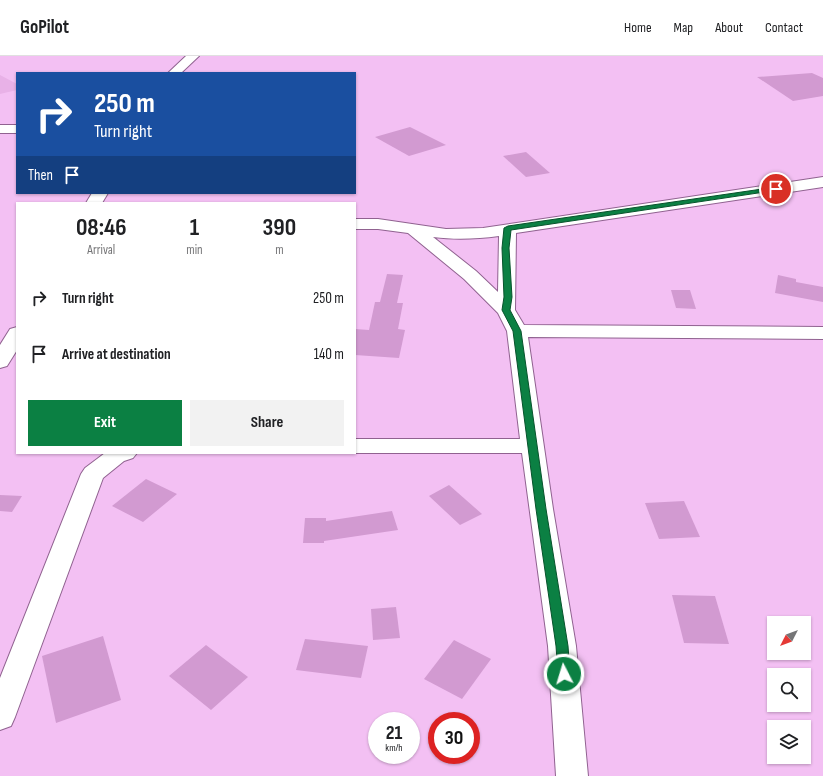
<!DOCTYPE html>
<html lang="en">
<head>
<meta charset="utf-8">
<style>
  body { margin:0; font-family:"Sofia Sans Condensed",sans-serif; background:#f2f2f2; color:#202124; height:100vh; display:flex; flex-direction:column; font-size:15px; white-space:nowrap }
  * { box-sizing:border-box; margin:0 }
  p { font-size:13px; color:#757577 }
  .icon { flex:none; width:22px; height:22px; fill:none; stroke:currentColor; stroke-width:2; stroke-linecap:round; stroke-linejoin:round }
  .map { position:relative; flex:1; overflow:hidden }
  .panel { position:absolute; left:16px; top:146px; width:340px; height:252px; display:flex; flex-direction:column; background:#fff; border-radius:0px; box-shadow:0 1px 3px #0004 }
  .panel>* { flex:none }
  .banner { position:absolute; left:16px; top:16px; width:340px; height:122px; border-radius:0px; box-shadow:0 1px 3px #0004; background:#1a4fa0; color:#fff; overflow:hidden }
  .needle { width:26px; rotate:228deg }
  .controls { position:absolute; left:767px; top:560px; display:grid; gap:8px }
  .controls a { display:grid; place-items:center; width:44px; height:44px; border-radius:0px; background:#fff; box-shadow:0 1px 3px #0004; font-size:20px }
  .speed { position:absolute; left:368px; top:656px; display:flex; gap:8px; font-size:20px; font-weight:700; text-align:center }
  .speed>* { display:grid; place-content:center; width:52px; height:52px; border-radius:50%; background:#fff; box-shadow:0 1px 3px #0004; line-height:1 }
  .speed small { font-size:10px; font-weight:400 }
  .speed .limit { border:6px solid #d22; background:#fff; color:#111 }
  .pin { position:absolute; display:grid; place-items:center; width:34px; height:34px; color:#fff; margin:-17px; border:2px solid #fff; border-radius:50%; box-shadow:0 1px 4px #0007 }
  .me { position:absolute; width:44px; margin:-22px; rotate:355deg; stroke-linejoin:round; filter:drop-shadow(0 0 3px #0008) }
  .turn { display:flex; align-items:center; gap:14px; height:84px; padding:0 12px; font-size:18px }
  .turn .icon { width:52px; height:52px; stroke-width:2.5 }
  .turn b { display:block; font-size:28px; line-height:34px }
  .then { display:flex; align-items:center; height:38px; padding:0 12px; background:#0003; gap:8px; font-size:15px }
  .eta { display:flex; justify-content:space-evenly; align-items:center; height:68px; text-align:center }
  .eta b { font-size:24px; font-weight:700; line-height:28px }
  .action { display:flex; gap:8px; margin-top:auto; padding:8px 12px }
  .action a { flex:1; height:46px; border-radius:0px; background:#0b8043; color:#fff; font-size:16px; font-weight:700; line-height:46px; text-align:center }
  .action a+a { background:#f2f2f2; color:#202124 }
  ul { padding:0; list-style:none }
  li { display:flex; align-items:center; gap:12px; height:56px; padding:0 12px }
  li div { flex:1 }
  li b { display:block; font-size:15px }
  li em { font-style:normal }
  header { display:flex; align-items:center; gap:24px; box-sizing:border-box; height:56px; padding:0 20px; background:#fff; border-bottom:1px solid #e0e0e0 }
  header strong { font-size:19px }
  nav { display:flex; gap:22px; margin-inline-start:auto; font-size:14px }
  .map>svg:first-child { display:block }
  .built { fill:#e8b1e7 }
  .building { fill:#d29ad1 }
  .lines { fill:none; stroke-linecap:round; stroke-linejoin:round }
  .street-casing { stroke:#906290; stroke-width:2 }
  .secondary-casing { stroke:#906290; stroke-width:2 }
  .street { fill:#fff; fill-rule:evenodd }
  .secondary { fill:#fff; fill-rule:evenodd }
  .route { fill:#0b8043; stroke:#07532c }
</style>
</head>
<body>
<header>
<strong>GoPilot</strong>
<nav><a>Home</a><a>Map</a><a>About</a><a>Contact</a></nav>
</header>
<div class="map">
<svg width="823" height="720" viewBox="0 0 823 720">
  <rect width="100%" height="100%" fill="#f3c0f3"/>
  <!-- built -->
  <polygon class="built" points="0,19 17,28 17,34 0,38"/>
  <!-- building -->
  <g class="building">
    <polygon points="812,17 823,22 823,40 793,45 757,21"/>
    <polygon points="410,71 446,89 409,100 375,81"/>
    <polygon points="526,96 550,117 526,121 503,100"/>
    <polygon points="387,218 403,219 397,247 403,247 398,273 405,274 399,302 355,299 355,273 369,274 375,246 380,246"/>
    <polygon points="778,219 796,223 796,226 823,231 823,246 775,237"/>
    <polygon points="671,234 690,234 696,253 676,252"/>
    <polygon points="146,423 177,438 143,466 112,450"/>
    <polygon points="449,429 482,458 460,469 429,440"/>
    <polygon points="0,439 22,440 12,456 0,455"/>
    <polygon points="684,445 700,481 659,483 645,447"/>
    <polygon points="392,455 398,474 324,485 324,487 303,487 305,462 326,462 326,465"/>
    <polygon points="672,539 715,540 729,588 684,587"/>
    <polygon points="396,551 400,582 373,584 371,553"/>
    <polygon points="103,580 121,644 56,667 42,600"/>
    <polygon points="305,583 368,590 361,622 296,614"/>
    <polygon points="454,584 491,603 462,643 424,623"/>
    <polygon points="206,589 248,621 211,654 169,620"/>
  </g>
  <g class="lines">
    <!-- street casing -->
    <g class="street-casing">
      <g id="street">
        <path d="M 823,121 L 823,131 L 516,177 L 515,254 L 524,269 L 823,271 L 823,283 L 528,281 L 553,453 L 576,590 L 588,720 L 556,720 L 548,590 L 522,397 L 354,397 L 355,383 L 520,383 L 507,275 L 498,257 L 464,223 L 408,177 L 378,173 L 355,173 L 355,163 L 378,163 L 446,173 L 483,172 ZM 499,180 L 498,236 L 476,215 L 433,181 C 455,184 477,183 499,180 Z"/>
        <polygon points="105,397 137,397 133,402 124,405 103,422 15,661 11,670 0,674 0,622 81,418 85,412"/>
      </g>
    </g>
    <!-- secondary casing -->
    <g class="secondary-casing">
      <g id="secondary">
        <polygon points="186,0 199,0 181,17 168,17"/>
        <rect x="0" y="69" width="17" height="8"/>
        <polygon points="92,137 108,137 102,147 86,147"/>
        <polygon points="17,271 17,294 7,310 0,312 0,289 10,273"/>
      </g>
    </g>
    <!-- street -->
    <use href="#street" class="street"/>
    <!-- secondary -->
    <use href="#secondary" class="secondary"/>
  </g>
  <!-- route -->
  <polygon class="route" points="776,131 779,133 778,134 511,174 509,192 512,241 510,254 521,275 546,453 568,590 570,618 569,622 564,624 560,622 558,618 556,590 536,453 513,275 502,254 504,241 502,192 504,172 508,170"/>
</svg>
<div class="controls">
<a><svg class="needle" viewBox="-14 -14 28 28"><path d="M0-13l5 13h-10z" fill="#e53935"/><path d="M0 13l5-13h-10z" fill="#757577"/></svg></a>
<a><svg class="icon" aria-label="search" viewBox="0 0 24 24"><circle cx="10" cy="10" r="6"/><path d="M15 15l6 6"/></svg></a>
<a><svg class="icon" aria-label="layers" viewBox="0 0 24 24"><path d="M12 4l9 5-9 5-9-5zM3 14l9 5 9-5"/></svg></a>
</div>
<div class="speed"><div>21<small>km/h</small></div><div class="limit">30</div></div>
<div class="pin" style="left:776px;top:133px;background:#d93025"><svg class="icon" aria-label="arrive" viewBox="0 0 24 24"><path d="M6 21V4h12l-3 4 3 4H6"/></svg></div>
<svg class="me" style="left:564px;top:618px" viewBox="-20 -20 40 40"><circle r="17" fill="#0b8043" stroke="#fff" stroke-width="3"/><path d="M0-11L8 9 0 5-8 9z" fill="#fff"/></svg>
<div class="banner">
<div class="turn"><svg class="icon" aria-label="right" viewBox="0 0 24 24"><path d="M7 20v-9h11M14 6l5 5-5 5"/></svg><div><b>250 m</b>Turn right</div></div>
<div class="then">Then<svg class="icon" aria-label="arrive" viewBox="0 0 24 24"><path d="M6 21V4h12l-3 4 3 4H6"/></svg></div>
</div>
<section class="panel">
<div class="eta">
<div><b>08:46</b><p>Arrival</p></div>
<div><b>1</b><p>min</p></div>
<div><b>390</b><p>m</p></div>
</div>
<ul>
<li><svg class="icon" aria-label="right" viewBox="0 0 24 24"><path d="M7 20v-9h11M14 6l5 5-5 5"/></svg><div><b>Turn right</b></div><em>250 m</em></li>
<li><svg class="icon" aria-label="arrive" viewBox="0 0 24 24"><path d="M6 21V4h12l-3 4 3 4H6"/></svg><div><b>Arrive at destination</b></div><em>140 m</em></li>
</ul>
<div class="action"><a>Exit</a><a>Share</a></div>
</section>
</div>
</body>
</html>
